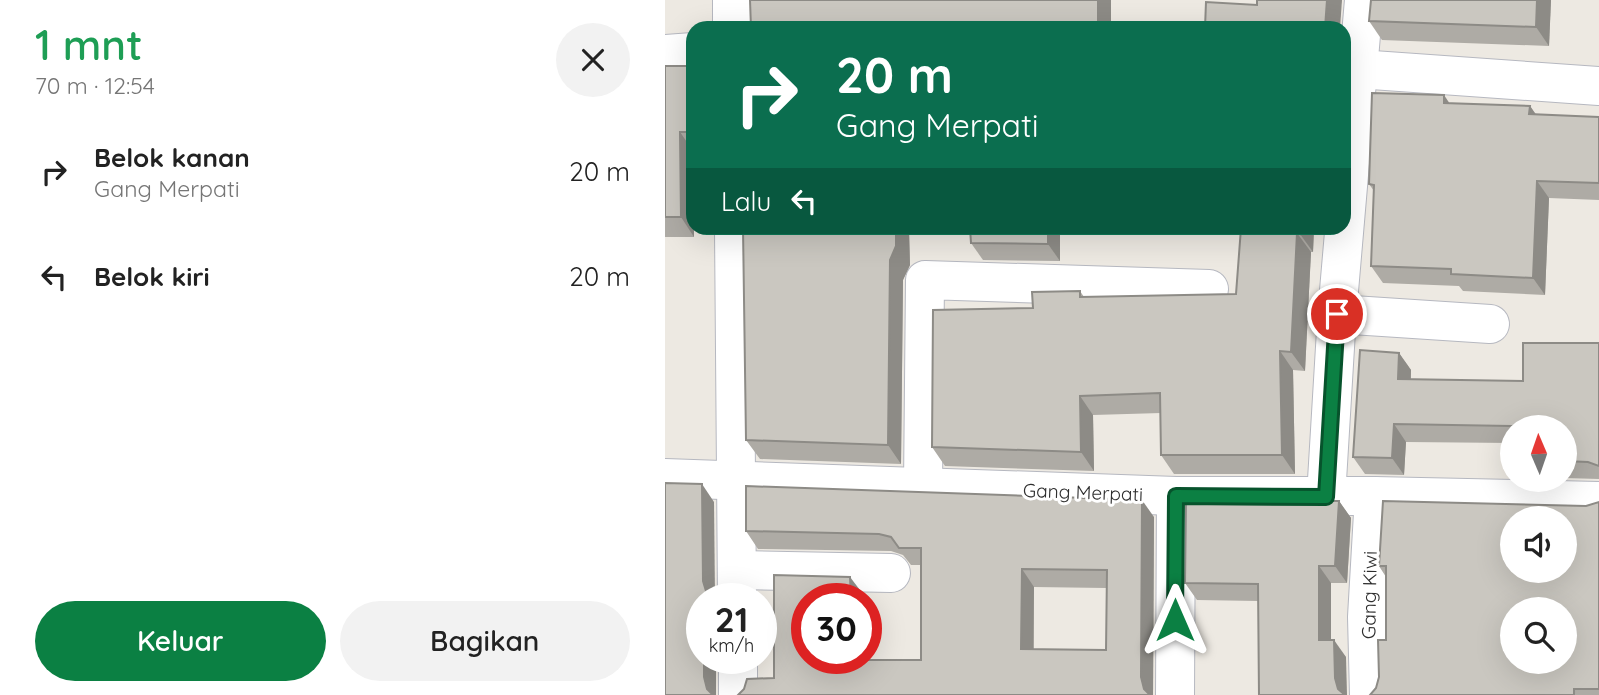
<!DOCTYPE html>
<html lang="id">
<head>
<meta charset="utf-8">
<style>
  body { margin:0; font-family:Quicksand,sans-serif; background:#f2f2f2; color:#222; height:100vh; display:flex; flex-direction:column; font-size:26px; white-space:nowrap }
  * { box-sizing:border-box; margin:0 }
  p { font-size:23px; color:#767676 }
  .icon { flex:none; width:38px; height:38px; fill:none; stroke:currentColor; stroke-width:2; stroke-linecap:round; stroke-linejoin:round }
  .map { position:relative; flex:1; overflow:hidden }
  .side { display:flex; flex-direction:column; background:#fff; width:665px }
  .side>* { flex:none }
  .banner { position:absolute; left:21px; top:21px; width:665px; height:214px; border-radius:21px; box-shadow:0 7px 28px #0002; background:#0b6e4f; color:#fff; overflow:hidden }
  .needle { width:46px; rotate:358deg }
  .controls { position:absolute; left:835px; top:415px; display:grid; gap:14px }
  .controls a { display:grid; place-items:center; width:77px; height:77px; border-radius:50%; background:#fff; box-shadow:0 7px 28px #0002; font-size:35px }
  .speed { position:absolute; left:21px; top:583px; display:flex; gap:14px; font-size:35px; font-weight:700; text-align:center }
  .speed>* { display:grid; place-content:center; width:91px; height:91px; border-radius:50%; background:#fff; box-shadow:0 7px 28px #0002; line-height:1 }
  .speed small { font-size:18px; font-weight:400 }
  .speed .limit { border:10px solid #d22; background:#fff; color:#111 }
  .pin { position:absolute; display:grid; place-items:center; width:60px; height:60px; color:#fff; margin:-30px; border:4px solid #fff; border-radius:50%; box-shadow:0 2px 7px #0007 }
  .me { position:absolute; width:77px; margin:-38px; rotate:0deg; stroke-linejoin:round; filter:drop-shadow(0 0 5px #0008) }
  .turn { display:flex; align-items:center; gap:24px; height:147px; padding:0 35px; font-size:32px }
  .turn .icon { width:91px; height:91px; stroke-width:2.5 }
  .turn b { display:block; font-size:49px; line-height:60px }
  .then { display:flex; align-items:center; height:66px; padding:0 35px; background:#0003; gap:14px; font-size:26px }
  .round { display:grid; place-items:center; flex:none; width:74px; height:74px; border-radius:37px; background:#f2f2f2 }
  .summary { display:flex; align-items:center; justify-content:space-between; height:119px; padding:0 35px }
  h1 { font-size:42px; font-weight:600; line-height:52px; color:#1e9e55 }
  .cta { display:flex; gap:14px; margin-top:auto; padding:14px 35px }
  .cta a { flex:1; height:80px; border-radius:42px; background:#0b8043; color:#fff; font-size:28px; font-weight:600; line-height:80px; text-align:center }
  .cta a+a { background:#f2f2f2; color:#222 }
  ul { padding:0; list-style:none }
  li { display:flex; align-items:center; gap:21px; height:105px; padding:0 35px }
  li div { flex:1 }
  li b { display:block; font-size:26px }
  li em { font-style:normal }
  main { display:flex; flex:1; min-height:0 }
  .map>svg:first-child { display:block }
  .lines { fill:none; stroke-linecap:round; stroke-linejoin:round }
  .minor-casing { stroke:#b6b8c0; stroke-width:40 }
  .minor { stroke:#fff; stroke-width:38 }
  .wall { fill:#aeaba5; fill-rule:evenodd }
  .shaded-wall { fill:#8d8b86 }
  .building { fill:#cac7c0; stroke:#8d8b86; stroke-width:2; fill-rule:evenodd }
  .route-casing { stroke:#07532c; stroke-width:18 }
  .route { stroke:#0b8043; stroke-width:12 }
  .labels { text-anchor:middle; stroke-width:6; stroke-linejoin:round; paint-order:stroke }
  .street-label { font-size:19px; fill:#2e2e2e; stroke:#fff }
</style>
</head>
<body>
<main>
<section class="side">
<div class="summary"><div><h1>1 mnt</h1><p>70 m · 12:54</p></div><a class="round"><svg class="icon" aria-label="close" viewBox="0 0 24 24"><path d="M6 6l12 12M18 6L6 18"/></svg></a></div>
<ul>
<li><svg class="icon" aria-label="right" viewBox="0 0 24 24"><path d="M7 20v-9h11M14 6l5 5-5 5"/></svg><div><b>Belok kanan</b><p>Gang Merpati</p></div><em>20 m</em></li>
<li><svg class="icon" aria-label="left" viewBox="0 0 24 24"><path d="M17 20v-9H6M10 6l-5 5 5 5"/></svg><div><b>Belok kiri</b></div><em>20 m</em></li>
</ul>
<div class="cta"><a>Keluar</a><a>Bagikan</a></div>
</section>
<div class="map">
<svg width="934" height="695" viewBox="0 0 934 695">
  <rect width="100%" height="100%" fill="#ede9e2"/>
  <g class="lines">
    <!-- minor casing -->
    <g class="minor-casing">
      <g id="minor">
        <polyline points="67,0 67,28"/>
        <polyline points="0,54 28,52"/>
        <polyline points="693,69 934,86"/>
        <polyline points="69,228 72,598"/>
        <polyline points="672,314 825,324"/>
        <polyline points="0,478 511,496 709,496 934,501"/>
        <polyline points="258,486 260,280 544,289"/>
        <polyline points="661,497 672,314 699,0"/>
        <polyline points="72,570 226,573"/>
        <polyline points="73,658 73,695"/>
        <polyline points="510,695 511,496"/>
        <polyline points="704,695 702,617 709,496"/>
      </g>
    </g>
    <!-- minor -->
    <use href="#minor" class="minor"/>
  </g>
  <!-- wall -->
  <g class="wall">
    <polygon points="706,0 886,0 884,46 717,40 704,21"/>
    <polygon points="0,66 28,66 28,228 29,228 29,237 0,237"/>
    <polygon points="785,104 865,106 871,115 934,117 934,200 884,198 880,295 798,291 794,286 718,283 706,266 709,191 704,184"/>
    <polygon points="78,228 248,228 248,231 244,231 245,265 238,280 236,464 95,459 81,440"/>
    <polygon points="395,228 395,261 318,260 306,243"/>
    <polygon points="576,228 649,228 648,252 646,252 640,371 628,370 630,474 509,474 496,455 496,413 428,415 429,471 280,466 267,447 368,308 415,291 419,297 571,294"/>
    <polygon points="934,343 934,479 900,478 900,427 847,427 847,443 741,442 739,475 700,474 688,457 734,353 746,370 746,380 858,381"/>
    <polygon points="674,501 686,518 682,583 666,583 666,640 681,657 593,601 532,600 520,583"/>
    <polygon points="934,502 934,695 705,695 711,688 721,640 721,577 714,566"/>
    <path d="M 489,517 L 488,695 L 73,695 L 109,678 L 198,594 L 142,658 L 198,658 L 198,660 L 256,660 L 256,565 L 246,565 L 238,555 L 226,551 L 93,549 L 81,531 ZM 369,587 L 441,588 L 441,650 L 369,649 Z"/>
  </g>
  <!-- shaded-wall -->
  <g class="shaded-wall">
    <rect x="433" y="0" width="13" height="28"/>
    <polygon points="662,0 677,0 675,28 660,28"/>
    <polygon points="872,0 886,0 884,46 871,27"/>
    <polygon points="779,95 791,113 779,103"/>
    <polygon points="865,106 877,123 864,114"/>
    <polygon points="15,132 28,151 28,228 29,228 29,237 16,217"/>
    <polygon points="872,181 884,198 880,295 868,278"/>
    <polygon points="231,228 241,228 244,231 245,265 238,280 236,464 223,445 225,260"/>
    <polygon points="383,228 395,228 395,261 383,244"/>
    <polygon points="635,228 649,228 648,252 635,234"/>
    <polygon points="632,233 646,252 640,371 626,352"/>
    <polygon points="615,351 628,370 630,474 617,455"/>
    <polygon points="734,353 746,370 745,397 733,379"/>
    <polygon points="415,396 428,415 429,471 416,452"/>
    <polygon points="729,424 741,442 739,475 727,458"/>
    <polygon points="37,484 49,502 50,598 45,598 41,591 38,581"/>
    <polygon points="477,500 489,517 488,695 483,695 479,689 476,677"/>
    <polygon points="674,501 686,518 682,583 670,566"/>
    <polygon points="654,566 666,583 666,657 654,640"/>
    <polygon points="357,569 369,587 368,666 356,649"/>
    <polygon points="185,577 198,594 198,598 186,598"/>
    <polygon points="669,640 681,657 682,695 678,695 673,689 670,678"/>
    <polygon points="39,658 51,658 51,695 46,695 42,689 39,677"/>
    <polygon points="186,658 198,658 198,678 186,660"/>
  </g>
  <!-- building -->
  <g class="building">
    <polygon points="85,0 433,0 433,28 86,28"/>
    <polygon points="592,0 662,0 660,28 540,28 541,2 592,5"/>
    <polygon points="706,0 872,0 871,27 704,21"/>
    <polygon points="0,66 28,66 28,132 15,132 16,217 0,217"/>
    <polygon points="707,93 779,95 779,103 865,106 864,114 934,117 934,183 872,181 868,278 786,274 786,269 706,266 709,185 704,184"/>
    <polygon points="78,228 231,228 231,246 225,260 223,445 81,440"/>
    <polygon points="305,228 383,228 383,244 306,243"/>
    <polygon points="576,228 635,228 635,234 632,233 626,352 615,351 617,455 496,455 495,393 415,396 416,452 267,447 268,310 368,308 367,292 415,291 415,297 571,294"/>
    <polygon points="858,343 934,343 934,466 923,462 900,461 900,427 729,424 727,458 688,457 695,350 734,353 733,379 858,381"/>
    <polygon points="0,483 37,484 38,581 41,591 45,596 45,598 37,598 37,658 39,658 39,677 42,689 48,695 0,695"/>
    <path d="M 81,486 L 477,500 L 476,677 L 479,689 L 485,695 L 73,695 L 79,689 L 82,679 L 109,678 L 109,575 L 185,577 L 186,598 L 142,598 L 142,658 L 186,658 L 186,660 L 256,660 L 256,548 L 234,548 L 226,537 L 214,534 L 81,531 ZM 357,569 L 442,570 L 441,650 L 356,649 Z"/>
    <polygon points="521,501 674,501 670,566 654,566 654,640 669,640 670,678 673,689 680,695 594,695 593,584 520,583"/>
    <path d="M 718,501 L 921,506 L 934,502 L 934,689 L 909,689 L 909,695 L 705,695 L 711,688 L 714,677 L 713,640 L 721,640 L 721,566 L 714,566 ZM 847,518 L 900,518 L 900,570 L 847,570 ZM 847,609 L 900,609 L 900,662 L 847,662 Z"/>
  </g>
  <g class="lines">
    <!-- route casing -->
    <g class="route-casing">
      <polyline id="route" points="510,620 511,496 661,497 672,314"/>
    </g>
    <!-- route -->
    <use href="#route" class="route"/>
  </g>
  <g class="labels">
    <!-- street labels -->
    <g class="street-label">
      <text transform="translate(418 492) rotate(2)" y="7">Gang Merpati</text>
      <text transform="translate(704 595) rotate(-89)" y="7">Gang Kiwi</text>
    </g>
  </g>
</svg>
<div class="controls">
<a><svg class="needle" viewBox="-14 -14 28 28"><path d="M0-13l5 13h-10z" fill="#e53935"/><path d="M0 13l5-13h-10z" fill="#767676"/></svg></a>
<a><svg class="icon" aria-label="sound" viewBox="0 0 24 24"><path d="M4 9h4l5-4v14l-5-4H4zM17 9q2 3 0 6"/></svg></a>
<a><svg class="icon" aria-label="search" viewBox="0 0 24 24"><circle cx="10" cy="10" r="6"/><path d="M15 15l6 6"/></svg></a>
</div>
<div class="speed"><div>21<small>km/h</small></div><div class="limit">30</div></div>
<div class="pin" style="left:672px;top:314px;background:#d93025"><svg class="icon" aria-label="arrive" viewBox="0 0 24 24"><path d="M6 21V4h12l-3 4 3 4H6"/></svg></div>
<svg class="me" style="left:510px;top:620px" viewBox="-20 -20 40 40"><path d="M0-17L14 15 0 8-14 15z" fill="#0b8043" stroke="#fff" stroke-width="4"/></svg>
<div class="banner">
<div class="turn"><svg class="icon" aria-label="right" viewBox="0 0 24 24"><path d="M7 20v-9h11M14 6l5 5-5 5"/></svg><div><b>20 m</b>Gang Merpati</div></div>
<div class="then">Lalu<svg class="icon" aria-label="left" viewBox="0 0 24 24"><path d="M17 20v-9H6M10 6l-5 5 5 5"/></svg></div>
</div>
</div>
</main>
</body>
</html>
